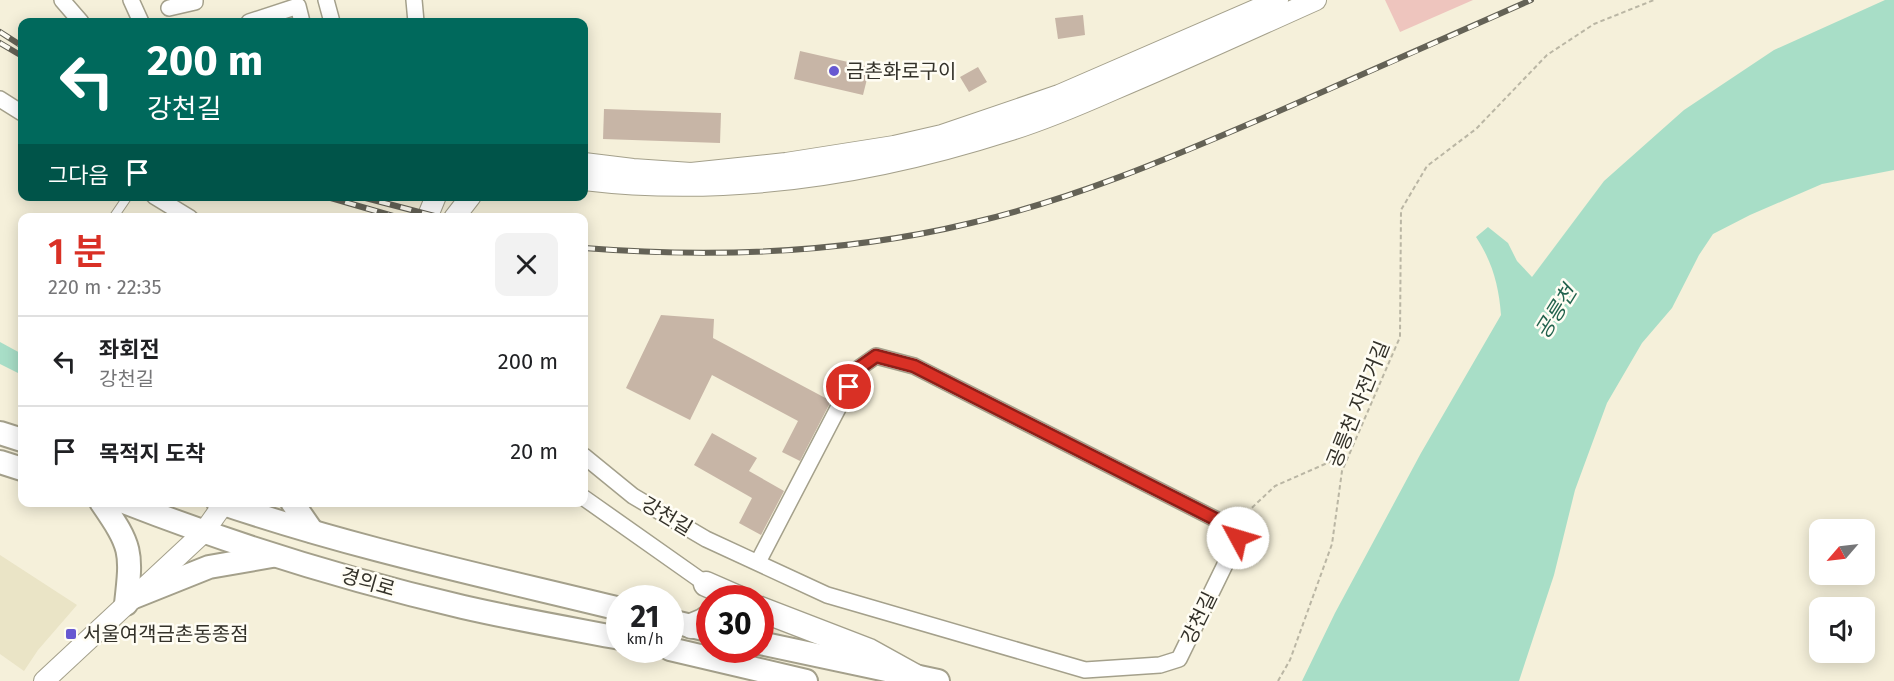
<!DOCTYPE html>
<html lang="ko">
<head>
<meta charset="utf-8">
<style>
  body { margin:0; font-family:"Fira Sans","Noto Sans KR",sans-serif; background:#f2f2f2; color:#202124; height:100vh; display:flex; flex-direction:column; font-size:22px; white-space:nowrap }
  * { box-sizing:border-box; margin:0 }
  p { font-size:20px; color:#757577 }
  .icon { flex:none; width:33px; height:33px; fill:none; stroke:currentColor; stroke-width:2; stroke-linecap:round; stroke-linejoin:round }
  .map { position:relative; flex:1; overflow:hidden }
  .drawer { position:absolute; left:18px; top:213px; width:570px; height:294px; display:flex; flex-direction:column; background:#fff; border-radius:12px; box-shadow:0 3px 15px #0003 }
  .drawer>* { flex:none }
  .hud { position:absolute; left:18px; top:18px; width:570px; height:183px; border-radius:12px; box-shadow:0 3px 15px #0003; background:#00695c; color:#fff; overflow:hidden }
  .needle { width:39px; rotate:242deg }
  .buttons { position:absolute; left:1809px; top:519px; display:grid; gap:12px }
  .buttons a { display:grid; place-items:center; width:66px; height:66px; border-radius:12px; background:#fff; box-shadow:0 3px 15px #0003; font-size:30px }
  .speed { position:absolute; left:606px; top:585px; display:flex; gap:12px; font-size:30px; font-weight:700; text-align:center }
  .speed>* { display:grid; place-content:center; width:78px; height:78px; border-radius:50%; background:#fff; box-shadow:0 3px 15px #0003; line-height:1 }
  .speed small { font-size:15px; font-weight:400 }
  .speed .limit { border:9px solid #d22; background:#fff; color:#111 }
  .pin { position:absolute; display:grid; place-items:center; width:51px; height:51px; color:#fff; margin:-26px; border:3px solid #fff; border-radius:50%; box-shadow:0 2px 6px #0007 }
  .me { position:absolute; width:66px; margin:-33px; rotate:309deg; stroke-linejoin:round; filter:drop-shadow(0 0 4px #0008) }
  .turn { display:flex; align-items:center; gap:21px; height:126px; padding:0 30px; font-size:27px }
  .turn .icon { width:78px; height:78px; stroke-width:2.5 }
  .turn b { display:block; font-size:42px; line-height:51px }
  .then { display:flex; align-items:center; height:57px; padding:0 30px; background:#0003; gap:12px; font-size:22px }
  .round { display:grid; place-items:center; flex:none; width:63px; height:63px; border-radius:12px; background:#f2f2f2 }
  .head { display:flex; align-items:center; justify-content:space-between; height:102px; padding:0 30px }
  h1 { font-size:36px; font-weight:600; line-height:45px; color:#d93025 }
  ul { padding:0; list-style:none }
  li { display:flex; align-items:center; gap:18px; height:90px; padding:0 30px; border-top:2px solid #e0e0e0 }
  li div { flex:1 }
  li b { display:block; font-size:22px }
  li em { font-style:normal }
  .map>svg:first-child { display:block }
  .built { fill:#eae4c6 }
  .green { fill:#eec5be }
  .water { fill:#a8dec7 }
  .building { fill:#c7b5a6 }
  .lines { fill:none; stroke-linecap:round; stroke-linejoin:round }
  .service-casing { stroke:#a4a08b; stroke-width:10 }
  .minor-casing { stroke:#a4a08b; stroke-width:18 }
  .tertiary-casing { stroke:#a4a08b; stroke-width:22 }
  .secondary-casing { stroke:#a4a08b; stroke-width:26 }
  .primary-casing { stroke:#a4a08b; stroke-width:27 }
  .path { stroke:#bab6a4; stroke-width:2; stroke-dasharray:4.5 3; stroke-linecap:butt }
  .service { stroke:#fff; stroke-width:8 }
  .minor { stroke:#fff; stroke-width:15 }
  .tertiary { stroke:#fff; stroke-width:20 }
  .secondary { stroke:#fff; stroke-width:22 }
  .primary { stroke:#fff; stroke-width:24 }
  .rail-casing { stroke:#646256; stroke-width:6 }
  .rail { stroke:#fffdf4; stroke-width:4; stroke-dasharray:11; stroke-linecap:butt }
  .route-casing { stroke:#8d1f18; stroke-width:15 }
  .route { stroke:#d93025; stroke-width:10 }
  .poi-dot { fill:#6758d1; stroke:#fffdf4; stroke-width:2 }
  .labels { text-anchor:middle; stroke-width:5; stroke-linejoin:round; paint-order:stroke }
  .poi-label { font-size:20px; fill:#333129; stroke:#fffdf4; text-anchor:start }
  .street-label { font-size:20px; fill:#333129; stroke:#fffdf4 }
  .water-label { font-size:21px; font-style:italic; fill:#22624d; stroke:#fffdf4 }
</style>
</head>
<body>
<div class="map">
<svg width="1894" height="681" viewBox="0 0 1894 681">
  <rect width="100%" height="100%" fill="#f5f0da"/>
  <!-- built -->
  <polygon class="built" points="0,555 77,605 38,650 24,671 0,654"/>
  <!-- green -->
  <polygon class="green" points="1385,0 1473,0 1400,32"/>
  <!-- water -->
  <g class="water">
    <path d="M 1885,0 L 1894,0 L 1894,170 L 1822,184 L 1750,215 L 1713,234 L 1699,255 L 1672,308 L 1642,343 L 1607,403 L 1575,490 L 1554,575 L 1519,681 L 1302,681 L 1335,613 L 1421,453 L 1501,315 C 1499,286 1492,261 1476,237 L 1488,227 L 1508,243 L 1517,261 L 1532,277 L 1604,181 L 1684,110 L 1774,50 Z"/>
    <polygon points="0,342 22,354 22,375 0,364"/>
  </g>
  <!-- building -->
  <g class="building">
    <polygon points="1083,15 1085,35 1058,39 1055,18"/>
    <polygon points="800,51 870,67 863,95 794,79"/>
    <polygon points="978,67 987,82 969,92 960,77"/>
    <polygon points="604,109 721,113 720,143 603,139"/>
    <polygon points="661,315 714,319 713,338 831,401 800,461 782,452 798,421 712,375 690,420 626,388"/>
    <polygon points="712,433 757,458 749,471 784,491 761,535 739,523 752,498 694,465"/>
  </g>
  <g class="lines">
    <!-- service casing -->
    <g class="service-casing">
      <polyline id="service" points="113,218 128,196"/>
    </g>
    <!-- minor casing -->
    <g class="minor-casing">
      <g id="minor">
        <polyline points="62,0 81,22"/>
        <polyline points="131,0 141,22"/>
        <polyline points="326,0 332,22"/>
        <polyline points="414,0 416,22"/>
        <polyline points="169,8 195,2 195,0"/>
        <polyline points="249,22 298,6 302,22"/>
        <polyline points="0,99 22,113"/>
        <polyline points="154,196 190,218"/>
        <polyline points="584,456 633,496 706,539 827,595 1085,670 1160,665 1179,659 1238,538 1231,527 914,366 876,356 859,368 758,562"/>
        <polyline points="584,498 706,584"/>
      </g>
    </g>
    <!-- tertiary casing -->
    <g class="tertiary-casing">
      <g id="tertiary">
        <polyline points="584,163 633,169 691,173 786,163 894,146 942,135 1059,95 1278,0"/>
        <path d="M 584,180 C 726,197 871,175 1008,131 C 1044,120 1079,105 1113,90 C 1182,61 1249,30 1316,0"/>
        <polyline points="427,218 436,196"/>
        <polyline points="454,218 471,196"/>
        <polyline points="44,681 203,533 225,502"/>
      </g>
    </g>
    <!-- secondary casing -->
    <g class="secondary-casing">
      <g id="secondary">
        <polyline points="0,433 22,440"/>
        <polyline points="0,462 22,469"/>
        <path d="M 101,502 C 132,547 132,551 126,604"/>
        <path d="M 124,502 C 234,545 348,580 463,607 C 515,619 567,628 620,638"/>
        <path d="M 218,502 C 349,547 485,576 620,609"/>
        <polyline points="292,502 312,531"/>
        <polyline points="134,597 209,567 272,556"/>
        <polyline points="670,621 708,630"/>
        <polyline points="760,643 938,681"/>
        <polyline points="670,649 806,681"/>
      </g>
    </g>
    <!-- primary casing -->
    <g class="primary-casing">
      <g id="primary">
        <polyline points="706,584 738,598"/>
        <polyline points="760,609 869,651 916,677"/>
        <polyline points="691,626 703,621 710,616"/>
      </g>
    </g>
    <!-- path -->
    <g class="path">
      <polyline points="1241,518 1275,486 1350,453"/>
      <polyline points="1278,681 1290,660 1332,544 1342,471 1400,337 1401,210 1427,166 1476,129 1547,55 1594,24 1654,0"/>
    </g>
    <!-- service -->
    <use href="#service" class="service"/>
    <!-- minor -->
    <use href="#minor" class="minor"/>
    <!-- tertiary -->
    <use href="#tertiary" class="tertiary"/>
    <!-- secondary -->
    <use href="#secondary" class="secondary"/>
    <!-- primary -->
    <use href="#primary" class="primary"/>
    <!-- rail casing -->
    <g class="rail-casing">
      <g id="rail">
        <polyline points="0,32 22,46"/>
        <polyline points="0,43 22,56"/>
        <polyline points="324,196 400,218"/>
        <polyline points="358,196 442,218"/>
        <path d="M 584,248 C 713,258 843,254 971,223 C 1075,199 1172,157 1270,115 C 1357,77 1444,39 1531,0"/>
      </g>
    </g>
    <!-- rail -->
    <use href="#rail" class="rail"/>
  </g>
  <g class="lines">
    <!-- route casing -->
    <g class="route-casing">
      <polyline id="route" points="849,387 859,368 876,356 914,366 1231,527 1238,538"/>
    </g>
    <!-- route -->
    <use href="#route" class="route"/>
  </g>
  <!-- markers -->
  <g class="poi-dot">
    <circle cx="834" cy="71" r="6"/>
    <rect x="65" y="628" width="12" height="12" rx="3"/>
  </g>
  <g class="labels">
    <!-- poi labels -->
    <g class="poi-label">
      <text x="846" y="78">금촌화로구이</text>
      <text x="83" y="641">서울여객금촌동종점</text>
    </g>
    <!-- street labels -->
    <g class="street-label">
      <text transform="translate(1358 404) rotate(-68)" y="7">공릉천 자전거길</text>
      <text transform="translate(667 516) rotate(31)" y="7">강천길</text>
      <text transform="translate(368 582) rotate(16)" y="7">경의로</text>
      <text transform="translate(1199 618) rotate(-64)" y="7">강천길</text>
    </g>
    <!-- water labels -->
    <g class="water-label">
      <text transform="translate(1556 312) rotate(-58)" y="7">공릉천</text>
    </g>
  </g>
</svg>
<div class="buttons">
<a><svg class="needle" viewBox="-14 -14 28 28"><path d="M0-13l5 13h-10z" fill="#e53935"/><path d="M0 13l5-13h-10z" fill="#757577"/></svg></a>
<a><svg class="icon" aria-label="sound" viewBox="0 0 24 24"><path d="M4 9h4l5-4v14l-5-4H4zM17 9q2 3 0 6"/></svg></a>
</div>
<div class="speed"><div>21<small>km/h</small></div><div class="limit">30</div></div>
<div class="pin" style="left:849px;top:387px;background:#d93025"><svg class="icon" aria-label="arrive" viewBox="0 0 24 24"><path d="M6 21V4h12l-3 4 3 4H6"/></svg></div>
<svg class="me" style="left:1238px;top:538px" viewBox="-20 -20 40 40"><circle r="19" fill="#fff"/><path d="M0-13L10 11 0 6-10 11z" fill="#d93025"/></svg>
<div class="hud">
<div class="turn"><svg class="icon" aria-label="left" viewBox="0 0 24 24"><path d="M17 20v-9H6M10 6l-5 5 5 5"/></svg><div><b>200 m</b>강천길</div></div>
<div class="then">그다음<svg class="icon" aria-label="arrive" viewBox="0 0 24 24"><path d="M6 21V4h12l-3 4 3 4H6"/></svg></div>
</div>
<section class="drawer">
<div class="head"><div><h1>1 분</h1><p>220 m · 22:35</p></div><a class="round"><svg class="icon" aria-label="close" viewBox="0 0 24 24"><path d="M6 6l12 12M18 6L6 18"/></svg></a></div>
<ul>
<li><svg class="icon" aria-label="left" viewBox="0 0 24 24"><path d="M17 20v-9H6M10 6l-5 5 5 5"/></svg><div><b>좌회전</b><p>강천길</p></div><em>200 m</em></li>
<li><svg class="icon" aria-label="arrive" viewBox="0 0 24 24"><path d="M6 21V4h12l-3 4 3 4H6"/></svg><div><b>목적지 도착</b></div><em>20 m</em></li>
</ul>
</section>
</div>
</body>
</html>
